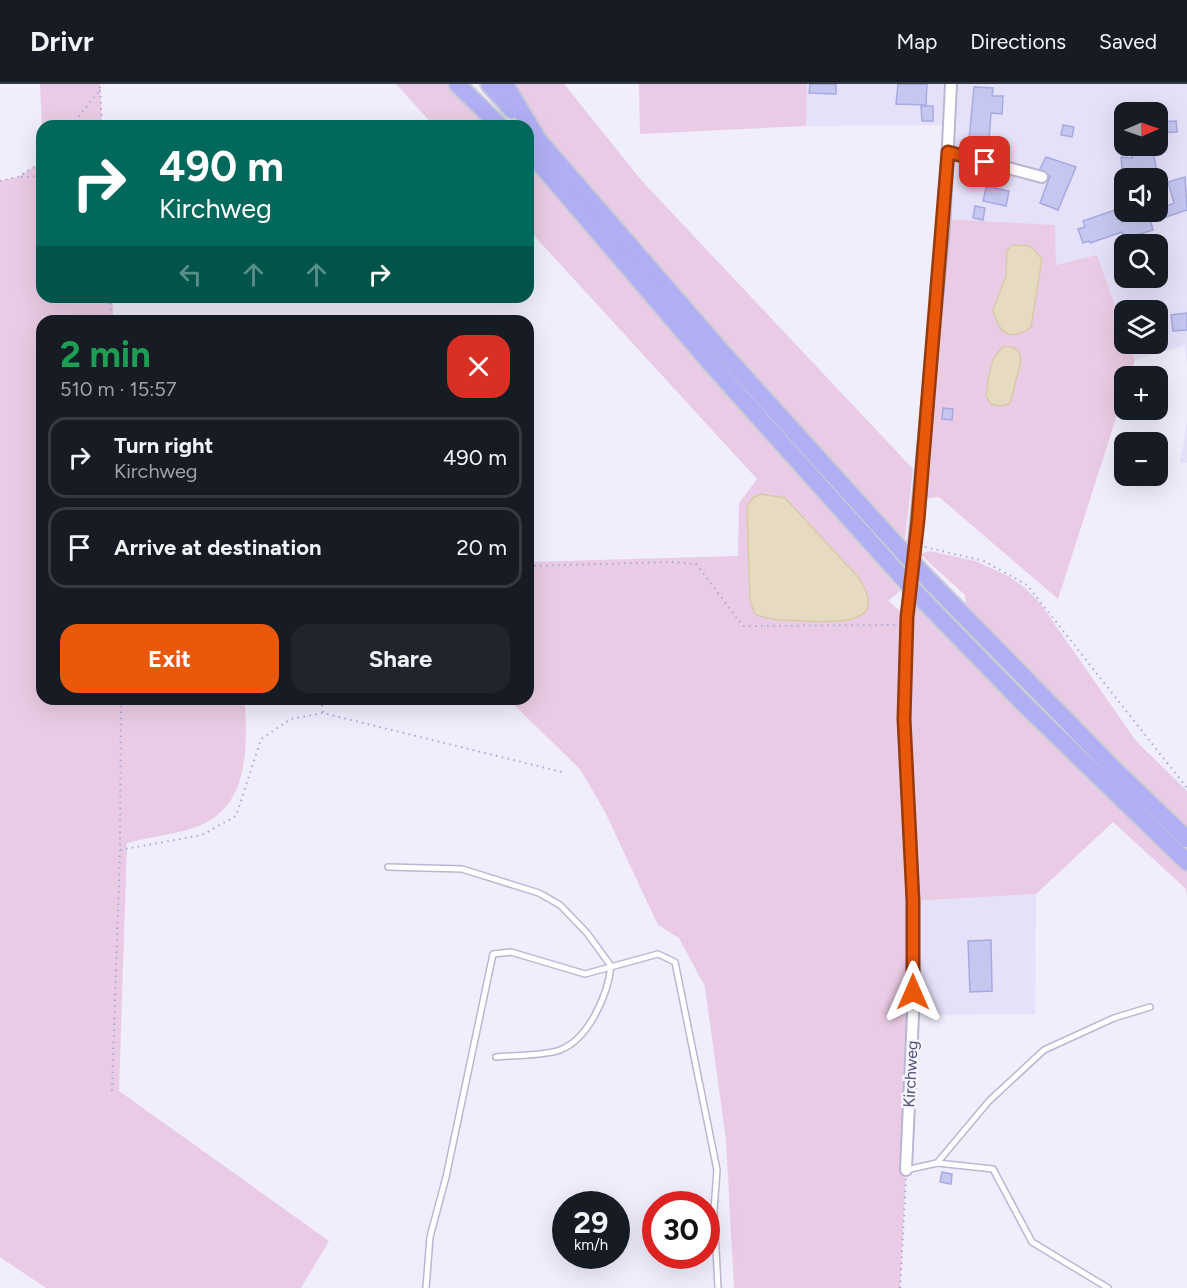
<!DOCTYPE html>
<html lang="en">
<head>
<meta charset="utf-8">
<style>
  body { margin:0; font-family:Figtree,sans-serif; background:#20242c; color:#f1f3f6; height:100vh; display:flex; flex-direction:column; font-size:22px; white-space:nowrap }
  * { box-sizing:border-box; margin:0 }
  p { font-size:20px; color:#9ea1a6 }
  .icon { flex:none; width:33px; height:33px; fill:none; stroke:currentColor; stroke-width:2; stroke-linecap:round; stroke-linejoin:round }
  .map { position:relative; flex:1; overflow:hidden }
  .drawer { position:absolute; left:36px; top:231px; width:498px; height:390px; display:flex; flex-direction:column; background:#171b24; border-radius:18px; box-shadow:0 6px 24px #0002 }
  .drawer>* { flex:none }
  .banner { position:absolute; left:36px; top:36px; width:498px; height:183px; border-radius:18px; box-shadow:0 6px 24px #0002; background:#00695c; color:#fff; overflow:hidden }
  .needle { width:39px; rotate:88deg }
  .tools { position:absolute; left:1114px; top:18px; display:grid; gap:12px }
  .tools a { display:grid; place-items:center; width:54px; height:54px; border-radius:12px; background:#171b24; box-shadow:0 6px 24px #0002; font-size:30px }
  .speed { position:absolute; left:552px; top:1107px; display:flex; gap:12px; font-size:30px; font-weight:700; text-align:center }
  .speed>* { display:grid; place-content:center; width:78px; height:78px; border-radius:50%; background:#171b24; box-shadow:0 6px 24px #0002; line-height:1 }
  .speed small { font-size:15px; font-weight:400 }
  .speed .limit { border:9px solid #d22; background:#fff; color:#111 }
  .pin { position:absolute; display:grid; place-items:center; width:51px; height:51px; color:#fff; margin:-26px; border-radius:12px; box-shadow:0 3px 9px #0006 }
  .me { position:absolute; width:66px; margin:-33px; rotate:0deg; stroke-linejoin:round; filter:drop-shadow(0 0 4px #0008) }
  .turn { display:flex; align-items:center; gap:21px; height:126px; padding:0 24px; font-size:27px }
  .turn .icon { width:78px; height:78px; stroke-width:2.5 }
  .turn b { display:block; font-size:42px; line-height:51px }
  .lanes { display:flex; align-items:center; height:57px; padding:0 24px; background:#0003; justify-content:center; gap:30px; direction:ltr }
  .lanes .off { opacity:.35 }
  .round { display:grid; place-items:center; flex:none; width:63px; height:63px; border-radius:18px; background:#20242c }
  .headline { display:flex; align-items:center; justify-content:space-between; height:102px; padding:0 24px }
  h1 { font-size:36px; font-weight:700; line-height:45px; color:#1e9e55 }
  .action { display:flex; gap:12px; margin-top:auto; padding:12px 24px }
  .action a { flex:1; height:69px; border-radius:18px; background:#ea580c; color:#fff; font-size:24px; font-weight:700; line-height:69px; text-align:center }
  .action a+a { background:#20242c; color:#f1f3f6 }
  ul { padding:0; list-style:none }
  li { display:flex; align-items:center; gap:18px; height:81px; margin:0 12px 9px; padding:0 12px; border:3px solid #363941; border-radius:18px }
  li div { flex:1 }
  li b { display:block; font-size:22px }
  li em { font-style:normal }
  header { display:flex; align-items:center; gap:36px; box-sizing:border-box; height:84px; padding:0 30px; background:#171b24; border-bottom:2px solid #363941 }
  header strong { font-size:28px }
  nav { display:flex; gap:33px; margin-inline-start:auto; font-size:21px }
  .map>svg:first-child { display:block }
  .residential { fill:#e5e1f9; fill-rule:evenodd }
  .green { fill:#eacbe5 }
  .water { fill:#e6dbc1; stroke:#d7caa8; stroke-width:1.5 }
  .building { fill:#c6c7f0; stroke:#a7a9e2; stroke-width:1.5 }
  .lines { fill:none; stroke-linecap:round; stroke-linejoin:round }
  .service-casing { stroke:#b8b8d3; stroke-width:8 }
  .minor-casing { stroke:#b8b8d3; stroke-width:14 }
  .trunk-casing { stroke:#cacbd6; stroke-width:20 }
  .path { stroke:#a8aad6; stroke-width:2; stroke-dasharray:1.5 4.5; stroke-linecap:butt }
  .service { stroke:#fff; stroke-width:5 }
  .minor { stroke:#fff; stroke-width:10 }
  .trunk { stroke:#b0aff4; stroke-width:16 }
  .trunk-bridge-casing { stroke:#cacbd6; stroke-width:20; stroke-linecap:butt }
  .trunk-bridge { stroke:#b0aff4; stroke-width:16 }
  .route-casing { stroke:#983908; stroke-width:15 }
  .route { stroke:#ea580c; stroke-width:10 }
  .labels { text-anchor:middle; stroke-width:5; stroke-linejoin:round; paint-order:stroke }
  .street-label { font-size:16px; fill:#4f5277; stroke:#f6f4fe }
</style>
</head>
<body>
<header>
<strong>Drivr</strong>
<nav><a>Map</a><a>Directions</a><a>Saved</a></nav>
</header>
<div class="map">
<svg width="1187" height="1204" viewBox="0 0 1187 1204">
  <rect width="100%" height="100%" fill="#f0edfc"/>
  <!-- residential -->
  <g class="residential">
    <path d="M 807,0 L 1187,0 L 1187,281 L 1185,261 L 1135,276 L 1129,260 L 1158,260 L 1158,226 L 1125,226 L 1125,249 L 1097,172 L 1055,181 L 944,135 L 949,41 L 806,42 ZM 1125,28 L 1158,28 L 1158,62 L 1125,62 ZM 1125,94 L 1158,94 L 1158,128 L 1125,128 ZM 1125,160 L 1158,160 L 1158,194 L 1125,194 Z"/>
    <polygon points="1187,338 1187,379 1180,379"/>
    <polygon points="1036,810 1035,930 913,931 913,817"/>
  </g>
  <!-- green -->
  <g class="green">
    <polygon points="40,0 100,0 102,42 42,43"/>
    <polygon points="396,0 447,0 493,42 434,42"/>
    <polygon points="507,0 564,0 642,97 913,385 905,455 785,330 543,52"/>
    <polygon points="639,0 807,0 806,42 640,50"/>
    <path d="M 42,78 L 42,213 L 112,213 L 114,237 L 42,237 L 42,615 L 245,615 C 247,669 250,729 187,746 C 167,751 147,754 127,759 L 119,1007 L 329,1157 L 301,1204 L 46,1204 L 0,1173 L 0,97 L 18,93 Z"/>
    <polygon points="528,81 900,507 888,517 907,533 905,635 910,635 910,547 914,521 1033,641 1187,788 1187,813 1186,805 1113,738 1036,810 913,817 906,1086 900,1204 734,1204 726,1056 705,903 679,854 658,841 605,728 580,685 510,617 504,615 528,615 528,478 738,472 739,419 757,395 528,145"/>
    <polygon points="944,135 1055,141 1056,181 1097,171 1125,249 1125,260 1129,260 1135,276 1129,292 1125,292 1125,306 1058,515 939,413 920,415"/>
    <polygon points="930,467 975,477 1008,492 1025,504 1040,519 1136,657 1187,707 1187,745 1087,650 966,524 965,511 920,470"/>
  </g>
  <!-- water -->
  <g class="water">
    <path d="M 1013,161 L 1030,162 L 1042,175 L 1031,243 C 1009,259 999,249 993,226 L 1006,192 L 1007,166 Z"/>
    <path d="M 1006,262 C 1028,265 1020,280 1016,296 C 1013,305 1014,311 1009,320 L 999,322 L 991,320 L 986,312 C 989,294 989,270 1006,262 Z"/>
    <path d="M 761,410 L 785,414 L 857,492 C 892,540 839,539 806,537 C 788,536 771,537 755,530 L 750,516 L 747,422 L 754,413 Z"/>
  </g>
  <!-- building -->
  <g class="building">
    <polygon points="810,0 836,0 836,10 809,9"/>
    <polygon points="898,0 927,0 926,21 896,20"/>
    <polygon points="974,3 993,4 992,12 1003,12 1002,30 991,29 989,57 969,56"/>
    <polygon points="921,22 933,22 933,37 922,37"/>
    <polygon points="1125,27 1125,56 1118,56 1116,28"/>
    <polygon points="1176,37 1177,48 1159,49 1158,38"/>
    <polygon points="1063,41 1074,43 1072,53 1061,51"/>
    <polygon points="1131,62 1152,62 1157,88 1141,89 1142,94 1123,94 1121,73 1132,74"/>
    <polygon points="1046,73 1076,83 1058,126 1040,119 1050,92 1040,85"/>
    <polygon points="1185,93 1187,126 1166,133 1163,124 1174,119 1168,98"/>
    <polygon points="991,103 1009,107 1006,122 983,117 986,104"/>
    <polygon points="975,122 985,124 983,136 973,134"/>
    <polygon points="1118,125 1122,138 1149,130 1153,146 1124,155 1122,148 1090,159 1089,157 1083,159 1078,145 1085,143 1083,137"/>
    <polygon points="1187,229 1187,246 1173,247 1171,231"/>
    <polygon points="943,324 953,325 952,336 942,335"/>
    <polygon points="991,856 992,907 970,908 968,857"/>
    <polygon points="942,1088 952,1090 951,1100 940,1098"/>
  </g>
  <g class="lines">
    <!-- service casing -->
    <g class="service-casing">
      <g id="service">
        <path d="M 388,783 L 462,785 L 539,809 L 560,821 L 587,849 L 611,882 C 608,910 589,955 560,966 C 545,972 513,971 496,973"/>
        <polyline points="937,1079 989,1017 1044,966 1114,934 1150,923"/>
        <polyline points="906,1086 937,1079 993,1085 1032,1158 1108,1204"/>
        <polyline points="426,1204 430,1153 446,1093 493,870 511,868 585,890 658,870 675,878 717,1086 714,1126 718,1204"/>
      </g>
    </g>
    <!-- minor casing -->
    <g class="minor-casing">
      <g id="minor">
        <polyline points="948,68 1042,93"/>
        <polyline points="906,1086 913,931 913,817 904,635 907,533 944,142 951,0"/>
      </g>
    </g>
    <!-- trunk casing -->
    <g class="trunk-casing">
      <g id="trunk">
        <polyline points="457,0 500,42"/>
        <polyline points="489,0 512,26"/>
        <polyline points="505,0 536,52"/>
        <polyline points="528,44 723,269 902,467"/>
        <polyline points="528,66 711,280 899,490"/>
        <polyline points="922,489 1116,687 1187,755"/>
        <polyline points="919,512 1024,620 1187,778"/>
      </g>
    </g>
    <!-- path -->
    <g class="path">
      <polyline points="100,6 102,42"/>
      <polyline points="71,42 100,6 100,0"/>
      <polyline points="21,93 42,92"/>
      <polyline points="0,97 18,93 42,78"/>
      <polyline points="110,213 111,237"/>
      <polyline points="925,463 984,477 1027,501 1187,704"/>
      <polyline points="528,482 671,478 696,480 743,542 896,541"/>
      <polyline points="321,615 323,629"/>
      <polyline points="120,766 202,751 236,732 261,655 291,635 323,629 562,688"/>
      <polyline points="112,1007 120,766 121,615"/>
      <polyline points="900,1204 906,1095"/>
    </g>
    <!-- service -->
    <use href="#service" class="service"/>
    <!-- minor -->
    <use href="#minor" class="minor"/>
    <!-- trunk -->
    <use href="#trunk" class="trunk"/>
    <!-- trunk-bridge casing -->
    <g class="trunk-bridge-casing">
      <g id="trunk-bridge">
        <polyline points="902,467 922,489"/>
        <polyline points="899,490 919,512"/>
      </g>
    </g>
    <!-- trunk-bridge -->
    <use href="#trunk-bridge" class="trunk-bridge"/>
  </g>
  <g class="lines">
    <!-- route casing -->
    <g class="route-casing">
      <polyline id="route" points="913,908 913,817 904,635 907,533 918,436 948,68 985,78"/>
    </g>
    <!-- route -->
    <use href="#route" class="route"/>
  </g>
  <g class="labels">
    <!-- street labels -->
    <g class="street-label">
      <text transform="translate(910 990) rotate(-87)" y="6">Kirchweg</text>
    </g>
  </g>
</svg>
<div class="tools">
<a><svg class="needle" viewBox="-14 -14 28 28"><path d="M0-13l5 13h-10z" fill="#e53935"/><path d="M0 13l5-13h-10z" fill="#9ea1a6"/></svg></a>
<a><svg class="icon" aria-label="sound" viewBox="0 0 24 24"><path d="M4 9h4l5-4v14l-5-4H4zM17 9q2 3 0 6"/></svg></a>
<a><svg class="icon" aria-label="search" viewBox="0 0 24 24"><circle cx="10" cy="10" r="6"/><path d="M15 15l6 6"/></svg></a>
<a><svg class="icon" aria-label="layers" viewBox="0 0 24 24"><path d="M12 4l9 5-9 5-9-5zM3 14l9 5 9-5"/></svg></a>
<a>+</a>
<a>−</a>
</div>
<div class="speed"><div>29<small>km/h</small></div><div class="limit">30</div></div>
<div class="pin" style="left:985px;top:78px;background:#d93025"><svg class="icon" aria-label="arrive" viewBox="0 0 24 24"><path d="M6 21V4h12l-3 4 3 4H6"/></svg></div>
<svg class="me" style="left:913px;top:908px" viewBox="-20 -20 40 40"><path d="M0-17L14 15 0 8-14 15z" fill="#ea580c" stroke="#fff" stroke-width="4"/></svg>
<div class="banner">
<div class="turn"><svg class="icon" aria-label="right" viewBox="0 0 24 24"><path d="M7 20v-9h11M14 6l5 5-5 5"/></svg><div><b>490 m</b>Kirchweg</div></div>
<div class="lanes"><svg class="icon off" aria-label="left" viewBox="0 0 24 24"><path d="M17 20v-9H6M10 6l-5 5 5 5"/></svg><svg class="icon off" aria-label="ahead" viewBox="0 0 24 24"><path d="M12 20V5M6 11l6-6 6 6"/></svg><svg class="icon off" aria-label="ahead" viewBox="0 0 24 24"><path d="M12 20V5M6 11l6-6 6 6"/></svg><svg class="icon" aria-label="right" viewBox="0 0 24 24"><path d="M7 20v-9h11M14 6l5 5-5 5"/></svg></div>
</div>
<section class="drawer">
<div class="headline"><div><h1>2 min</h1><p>510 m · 15:57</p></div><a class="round" style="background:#d93025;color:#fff"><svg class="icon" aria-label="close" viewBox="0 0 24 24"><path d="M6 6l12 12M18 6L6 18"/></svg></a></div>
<ul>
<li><svg class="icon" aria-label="right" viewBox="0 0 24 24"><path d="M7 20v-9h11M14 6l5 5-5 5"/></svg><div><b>Turn right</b><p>Kirchweg</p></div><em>490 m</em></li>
<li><svg class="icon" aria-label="arrive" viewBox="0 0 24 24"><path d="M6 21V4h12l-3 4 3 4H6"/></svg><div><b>Arrive at destination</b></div><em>20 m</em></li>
</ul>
<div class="action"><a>Exit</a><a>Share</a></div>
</section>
</div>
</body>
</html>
